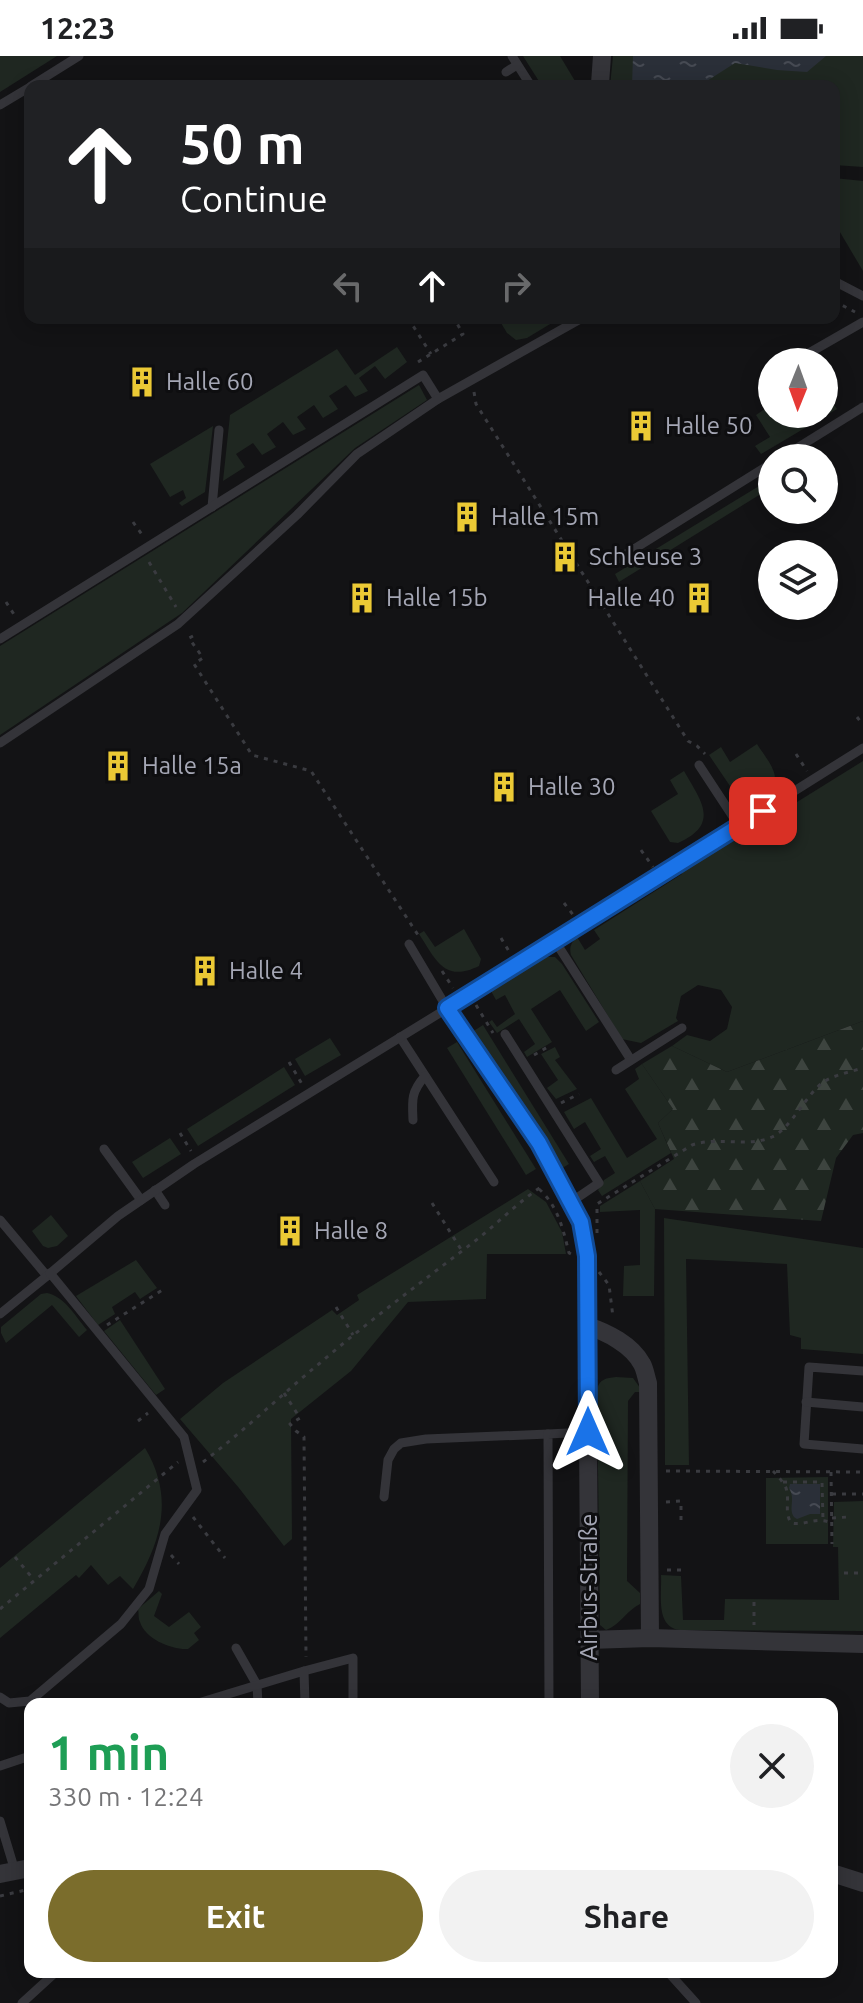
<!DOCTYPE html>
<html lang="en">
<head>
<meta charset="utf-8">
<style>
  body { margin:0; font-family:Ubuntu,sans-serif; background:#f2f2f2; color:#202124; height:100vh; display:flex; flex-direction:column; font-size:30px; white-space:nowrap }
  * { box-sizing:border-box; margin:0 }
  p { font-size:26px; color:#757577 }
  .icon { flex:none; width:44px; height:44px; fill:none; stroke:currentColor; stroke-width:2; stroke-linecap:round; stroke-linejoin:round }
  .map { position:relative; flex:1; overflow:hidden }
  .drawer { position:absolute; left:24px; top:1642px; width:814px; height:280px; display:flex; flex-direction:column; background:#fff; border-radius:16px; box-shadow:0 4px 20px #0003 }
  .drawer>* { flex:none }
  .top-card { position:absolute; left:24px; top:24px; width:816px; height:244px; border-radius:16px; box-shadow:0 4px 20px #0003; background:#202124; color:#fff; overflow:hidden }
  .needle { width:52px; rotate:181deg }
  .controls { position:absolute; left:758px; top:292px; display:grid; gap:16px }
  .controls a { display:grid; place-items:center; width:80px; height:80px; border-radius:50%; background:#fff; box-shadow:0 4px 20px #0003; font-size:40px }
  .pin { position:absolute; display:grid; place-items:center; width:68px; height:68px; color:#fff; margin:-34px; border-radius:16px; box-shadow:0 4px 12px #0006 }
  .me { position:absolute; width:88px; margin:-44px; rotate:0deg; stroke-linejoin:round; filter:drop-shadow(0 0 6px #0008) }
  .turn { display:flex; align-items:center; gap:28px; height:168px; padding:0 24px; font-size:36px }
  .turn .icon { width:104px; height:104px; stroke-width:2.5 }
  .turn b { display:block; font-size:56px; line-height:68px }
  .lanes { display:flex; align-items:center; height:76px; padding:0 24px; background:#0003; justify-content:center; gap:40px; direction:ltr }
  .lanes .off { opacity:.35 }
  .round { display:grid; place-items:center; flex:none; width:84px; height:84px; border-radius:42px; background:#f2f2f2 }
  .headline { display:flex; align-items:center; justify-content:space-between; height:136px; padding:0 24px }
  h1 { font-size:48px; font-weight:600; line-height:60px; color:#1e9e55 }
  .action { display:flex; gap:16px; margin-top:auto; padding:16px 24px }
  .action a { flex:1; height:92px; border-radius:48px; background:#7b6d2c; color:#fff; font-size:32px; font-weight:600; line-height:92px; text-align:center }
  .action a+a { background:#f2f2f2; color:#202124 }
  .status { display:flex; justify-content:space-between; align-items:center; height:56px; padding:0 40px; background:#fff; direction:ltr }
  .status svg { height:22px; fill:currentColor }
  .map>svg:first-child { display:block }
  .green { fill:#1f2721 }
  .forest { fill:url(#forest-firs) }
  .water { fill:url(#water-ripples) }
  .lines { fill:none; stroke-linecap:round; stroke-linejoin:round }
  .path { stroke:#3a3b40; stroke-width:3; stroke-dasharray:4 6; stroke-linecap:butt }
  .lane { stroke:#343439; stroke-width:9 }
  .street { stroke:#343439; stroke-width:18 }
  .route-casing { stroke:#114b97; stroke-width:20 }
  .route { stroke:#1a73e8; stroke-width:14 }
  .labels { text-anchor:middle; stroke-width:6; stroke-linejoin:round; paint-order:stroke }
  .poi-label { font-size:24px; fill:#a5a7b5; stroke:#0e0e10; text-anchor:start }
  .street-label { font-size:24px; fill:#a5a7b5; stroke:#0e0e10 }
</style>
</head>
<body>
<div class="status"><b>12:23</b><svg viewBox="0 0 49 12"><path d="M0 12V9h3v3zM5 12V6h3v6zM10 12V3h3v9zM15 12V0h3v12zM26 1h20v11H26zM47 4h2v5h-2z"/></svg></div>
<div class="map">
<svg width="863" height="1947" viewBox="0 0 863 1947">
  <defs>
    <pattern id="forest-firs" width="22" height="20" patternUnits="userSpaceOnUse" patternTransform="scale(2)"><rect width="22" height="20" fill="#1f2721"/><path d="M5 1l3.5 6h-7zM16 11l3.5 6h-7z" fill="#3d443f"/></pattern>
    <pattern id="water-ripples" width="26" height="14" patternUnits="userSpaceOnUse" patternTransform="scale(2)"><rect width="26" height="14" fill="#2a2f38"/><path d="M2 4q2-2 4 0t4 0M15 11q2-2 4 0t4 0" fill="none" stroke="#464a53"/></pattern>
  </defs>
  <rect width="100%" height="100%" fill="#131315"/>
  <!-- green -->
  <g class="green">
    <polygon points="0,0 57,0 0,36"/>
    <polygon points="523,0 560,0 578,30 542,30"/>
    <polygon points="613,0 863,0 863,111 834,109 834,30 610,30"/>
    <polygon points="834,122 863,125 863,215 834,166"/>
    <polygon points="498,262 560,262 527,282 516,284 507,277"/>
    <polygon points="397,291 407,306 385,323 375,310 359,322 368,335 355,341 346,329 329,340 338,353 323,362 314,349 297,361 306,373 293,379 283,366 267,378 276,391 262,399 253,387 236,398 245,411 223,425 230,359 337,293 355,319"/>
    <polygon points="419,329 427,344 355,392 182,557 0,679 0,590"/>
    <polygon points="824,334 837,353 761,398 755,390 770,381 756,359 772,348 772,358 824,358"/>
    <polygon points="213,370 205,436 182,450 179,447 186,442 183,434 170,441 150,408"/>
    <polygon points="772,422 772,431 619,526 615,518"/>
    <path d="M 757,688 C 763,698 776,712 775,724 C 774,736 752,742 742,740 C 736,739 736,737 732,733 L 709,699 L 721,691 L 730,706 Z"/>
    <path d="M 863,705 L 863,965 L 727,1016 L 672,990 L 687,979 L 710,985 L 727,973 L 732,951 L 721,934 L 698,929 L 681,940 L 676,962 L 678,965 L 641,987 L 622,983 L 571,899 C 569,891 571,887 577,881 L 585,894 L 600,883 L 594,874 L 682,818 L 681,815 L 776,756 L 786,770 L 796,763 L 789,751 Z"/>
    <path d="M 684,715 C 701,745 721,768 678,787 L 670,786 L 651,755 L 678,738 L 670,724 Z"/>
    <path d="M 464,873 L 481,903 L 479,910 C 444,927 436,904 419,878 L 424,875 L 435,891 Z"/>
    <polygon points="546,901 555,901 562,908 599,966 586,975 560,934 531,953 552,986 527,1001 524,996 535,988 519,963 497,977 489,966 492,964 497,971 515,958 505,939 496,944 491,935"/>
    <polygon points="483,969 569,1108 559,1114 472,976"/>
    <polygon points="330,982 341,999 305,1020 295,1003"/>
    <polygon points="457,986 536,1113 526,1119 447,992"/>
    <polygon points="555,991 560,1001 555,1004 577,1033 556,1043 547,1032 558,1024 541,998"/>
    <polygon points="642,1008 673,1053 658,1067 671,1097 602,1140 598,1134 604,1124 615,1117 605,1100 594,1106 590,1100 601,1093 585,1066 574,1073 564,1056 591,1042 627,1102 657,1083 625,1033 639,1023 635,1013"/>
    <polygon points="284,1011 295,1029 198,1090 187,1073"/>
    <polygon points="170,1082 181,1098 143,1122 132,1106"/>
    <polygon points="640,1125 655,1153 654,1240 623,1240 624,1210 640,1209 640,1154 600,1156 600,1150"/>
    <polygon points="528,1133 546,1146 562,1176 566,1198 487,1198 486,1243 408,1246 351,1315 291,1363 292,1483 284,1490 239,1432 180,1363 223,1327 332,1254 337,1259 359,1244 357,1239"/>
    <polygon points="51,1159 68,1180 57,1190 48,1192 43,1190 32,1175"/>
    <polygon points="664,1162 863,1192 863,1298 801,1293 801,1282 790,1279 787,1208 686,1203 689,1409 665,1409"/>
    <polygon points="136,1204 157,1232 140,1243 135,1236 112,1251 115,1258 98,1269 76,1240"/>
    <path d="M 47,1237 C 64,1240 76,1261 87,1274 L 79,1281 L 52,1249 L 6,1287 L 1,1277 L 1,1271 L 41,1238 Z"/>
    <polygon points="120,1264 165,1333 156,1339 104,1275"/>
    <path d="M 616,1321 L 633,1322 L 643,1336 L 635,1336 L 628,1345 L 627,1525 L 640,1537 L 640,1548 C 627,1554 620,1569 606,1574 L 600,1569 L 597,1333 C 600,1323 606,1322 616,1321 Z"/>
    <path d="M 145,1392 C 175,1442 161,1486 133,1533 L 120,1520 L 108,1529 L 91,1509 L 79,1522 L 76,1519 L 0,1582 L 0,1512 Z"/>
    <polygon points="828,1421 828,1488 766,1488 766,1422"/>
    <path d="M 863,1445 L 863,1575 L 680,1574 C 655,1571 662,1539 661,1519 L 681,1520 L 683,1564 L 724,1564 L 725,1543 L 839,1544 L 838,1491 L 833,1491 L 834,1446 Z"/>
    <path d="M 159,1535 L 162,1538 L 154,1560 L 169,1571 L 189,1556 L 201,1571 L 194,1577 L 199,1584 L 188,1593 C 172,1594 145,1583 140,1566 C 138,1562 139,1557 138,1553 Z"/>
  </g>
  <!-- forest -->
  <polygon class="forest" points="863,965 863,1077 853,1079 836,1102 821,1165 655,1153 640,1125 674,1103 658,1067 673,1053 642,1008 672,990 727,1016"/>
  <!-- water -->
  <g class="water">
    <polygon points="633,0 826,0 807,16 777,14 735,7 699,30 632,30"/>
    <path d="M 790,1428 L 820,1428 L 820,1458 L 810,1458 L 797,1463 L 794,1461 C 788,1452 796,1444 789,1432 Z"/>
  </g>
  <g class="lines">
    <!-- path -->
    <g class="path">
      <polyline points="834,245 855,256"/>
      <polyline points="408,262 431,298"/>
      <polyline points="418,306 463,278 454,262"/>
      <polyline points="474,336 476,348 688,685 697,690 705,698"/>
      <polyline points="133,466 143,480"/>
      <polyline points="149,506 176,551"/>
      <polyline points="6,546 15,560"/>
      <polyline points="193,580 189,582 203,602 194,608 252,699 311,715 418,879"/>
      <polyline points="857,661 863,669"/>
      <polyline points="796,698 807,715"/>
      <polyline points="641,794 653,811"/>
      <polyline points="564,847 574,860"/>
      <polyline points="501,882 510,897"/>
      <polyline points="442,915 453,932"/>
      <polyline points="476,949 493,977"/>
      <polyline points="534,999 551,989"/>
      <polyline points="289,1006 302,1028"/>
      <polyline points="561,1047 579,1038"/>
      <polyline points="180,1077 191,1095"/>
      <path d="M 539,1133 C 558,1150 563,1173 569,1197 L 573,1199"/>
      <polyline points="432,1147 462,1195"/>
      <path d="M 597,1177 L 597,1148 L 692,1089 C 718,1080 748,1092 772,1081 C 790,1073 804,1042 822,1027 C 833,1019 850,1016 863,1012"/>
      <polyline points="599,1216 609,1229 613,1261"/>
      <polyline points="336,1251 353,1279"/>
      <polyline points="107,1269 164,1233"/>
      <polyline points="284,1337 300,1362 290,1368 296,1375 304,1381 306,1601"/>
      <polyline points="138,1365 148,1357"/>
      <path d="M 203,1406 C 244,1375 281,1339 320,1307 C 370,1264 423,1225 475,1185 C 497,1168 517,1147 541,1131"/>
      <polyline points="666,1415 863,1416"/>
      <path d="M 773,1415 C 778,1420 783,1426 786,1432 C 790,1445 784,1455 791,1467 C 806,1470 815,1460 832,1467"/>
      <polyline points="831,1416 832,1488"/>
      <polyline points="783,1426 822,1426 823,1464"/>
      <polyline points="832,1438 863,1438"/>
      <polyline points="666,1446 681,1445 681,1467"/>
      <polyline points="193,1461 225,1502"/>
      <polyline points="832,1462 848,1461"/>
      <polyline points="171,1499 179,1508"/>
      <polyline points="15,1501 34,1524"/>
      <polyline points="667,1514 681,1514"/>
      <polyline points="844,1517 863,1517"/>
      <polyline points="754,1546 754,1569"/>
      <polyline points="0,1553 178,1406"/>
      <polyline points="0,1840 30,1833"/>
    </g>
    <!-- lane -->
    <g class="lane">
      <polyline points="512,0 531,30"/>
      <polyline points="506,16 517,9"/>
      <polyline points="31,30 79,0"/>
      <polyline points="0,49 30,31"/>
      <polyline points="834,225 863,240"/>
      <polyline points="802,301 863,266"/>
      <polyline points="781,402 863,351"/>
      <polyline points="212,451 219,374"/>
      <polyline points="618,503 772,407"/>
      <polyline points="0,583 423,319 438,343 582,262"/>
      <polyline points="0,687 178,568 297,459 357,398 438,343"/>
      <polyline points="699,709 739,770"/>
      <polyline points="555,885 631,1004"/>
      <polyline points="409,888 447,952 539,1087 581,1166 587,1200 587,1248"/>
      <polyline points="505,978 599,1127 571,1146"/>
      <polyline points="400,981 494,1126"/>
      <polyline points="616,1014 682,972"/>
      <path d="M 413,1064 C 412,1044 411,1036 425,1020"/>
      <polyline points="104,1093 141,1144"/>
      <polyline points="155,1134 165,1149"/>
      <polyline points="0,1164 47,1220 118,1160 194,1108 469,939 863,692"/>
      <polyline points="0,1258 47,1220"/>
      <polyline points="863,1315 809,1311 804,1388 863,1393"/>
      <polyline points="806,1346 863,1351"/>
      <polyline points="384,1441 388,1404 394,1393 401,1387 426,1383 548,1378"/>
      <polyline points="236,1592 257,1629 258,1648"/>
      <polyline points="304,1615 353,1602 353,1648"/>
      <polyline points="0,1641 9,1647 30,1645 121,1568 149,1533 165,1478 197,1434 184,1381 50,1217"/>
      <polyline points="195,1648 304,1615 305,1648"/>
      <polyline points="549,1648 548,1378 588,1376"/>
      <polyline points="0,1710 30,1700"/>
      <polyline points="0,1765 15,1815"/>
      <polyline points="668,1916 696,1947"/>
      <polyline points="22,1947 56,1916"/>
    </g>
    <!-- street -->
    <g class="street">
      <polyline points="600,28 602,0"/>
      <polyline points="587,1248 590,1648"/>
      <path d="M 587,1270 C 607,1276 632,1289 642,1308 C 645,1313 646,1321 648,1327 L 650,1582"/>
      <polyline points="589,1584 650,1582 863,1588"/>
      <polyline points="832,1817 863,1827"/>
      <polyline points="0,1818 30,1812"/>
    </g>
  </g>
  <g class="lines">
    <!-- route casing -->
    <g class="route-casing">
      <polyline id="route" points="588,1376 587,1200 581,1166 539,1087 447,952 763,755"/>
    </g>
    <!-- route -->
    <use href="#route" class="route"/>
  </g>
  <!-- icons -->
  <defs>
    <g id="building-bare" transform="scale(2.4)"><path d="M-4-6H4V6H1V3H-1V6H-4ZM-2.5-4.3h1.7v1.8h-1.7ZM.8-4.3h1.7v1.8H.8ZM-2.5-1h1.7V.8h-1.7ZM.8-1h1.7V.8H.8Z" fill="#ebc935" stroke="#0e0e10" stroke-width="2.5" paint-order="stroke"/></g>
  </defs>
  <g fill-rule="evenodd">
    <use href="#building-bare" x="142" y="326"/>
    <use href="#building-bare" x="641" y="370"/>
    <use href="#building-bare" x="467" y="461"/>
    <use href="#building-bare" x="565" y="501"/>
    <use href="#building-bare" x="362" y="542"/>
    <use href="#building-bare" x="699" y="542"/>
    <use href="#building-bare" x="118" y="710"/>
    <use href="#building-bare" x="504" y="731"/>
    <use href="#building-bare" x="205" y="915"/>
    <use href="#building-bare" x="290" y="1175"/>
  </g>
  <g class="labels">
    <!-- poi labels -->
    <g class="poi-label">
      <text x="166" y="334">Halle 60</text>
      <text x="665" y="378">Halle 50</text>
      <text x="491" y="469">Halle 15m</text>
      <text x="589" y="509">Schleuse 3</text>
      <text x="386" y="550">Halle 15b</text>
      <text x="675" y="550" text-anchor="end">Halle 40</text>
      <text x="142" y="718">Halle 15a</text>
      <text x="528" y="739">Halle 30</text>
      <text x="229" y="923">Halle 4</text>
      <text x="314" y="1183">Halle 8</text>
    </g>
    <!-- street labels -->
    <g class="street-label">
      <text transform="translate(589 1531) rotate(-90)" y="8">Airbus-Straße</text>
    </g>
  </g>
</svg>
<div class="controls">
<a><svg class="needle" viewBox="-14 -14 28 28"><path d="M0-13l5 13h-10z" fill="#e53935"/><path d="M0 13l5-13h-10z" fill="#757577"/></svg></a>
<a><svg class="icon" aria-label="search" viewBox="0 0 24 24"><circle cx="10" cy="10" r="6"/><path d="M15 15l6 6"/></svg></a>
<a><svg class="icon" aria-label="layers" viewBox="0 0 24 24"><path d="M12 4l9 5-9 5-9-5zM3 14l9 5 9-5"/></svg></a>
</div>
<div class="pin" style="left:763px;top:755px;background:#d93025"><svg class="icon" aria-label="arrive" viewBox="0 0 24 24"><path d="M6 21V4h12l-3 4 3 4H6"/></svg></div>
<svg class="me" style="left:588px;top:1376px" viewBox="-20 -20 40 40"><path d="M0-17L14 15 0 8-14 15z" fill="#1a73e8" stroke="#fff" stroke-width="4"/></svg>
<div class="top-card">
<div class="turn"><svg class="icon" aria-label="ahead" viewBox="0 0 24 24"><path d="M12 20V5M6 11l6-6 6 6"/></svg><div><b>50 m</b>Continue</div></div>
<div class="lanes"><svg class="icon off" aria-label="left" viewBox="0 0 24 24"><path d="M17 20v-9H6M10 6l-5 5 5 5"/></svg><svg class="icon" aria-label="ahead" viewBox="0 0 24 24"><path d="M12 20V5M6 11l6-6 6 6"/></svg><svg class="icon off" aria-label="right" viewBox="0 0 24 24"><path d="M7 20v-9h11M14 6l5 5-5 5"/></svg></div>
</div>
<section class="drawer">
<div class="headline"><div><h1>1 min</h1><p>330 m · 12:24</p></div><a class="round"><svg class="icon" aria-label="close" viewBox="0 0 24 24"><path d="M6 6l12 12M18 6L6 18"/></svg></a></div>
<div class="action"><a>Exit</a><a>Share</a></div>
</section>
</div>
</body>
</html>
